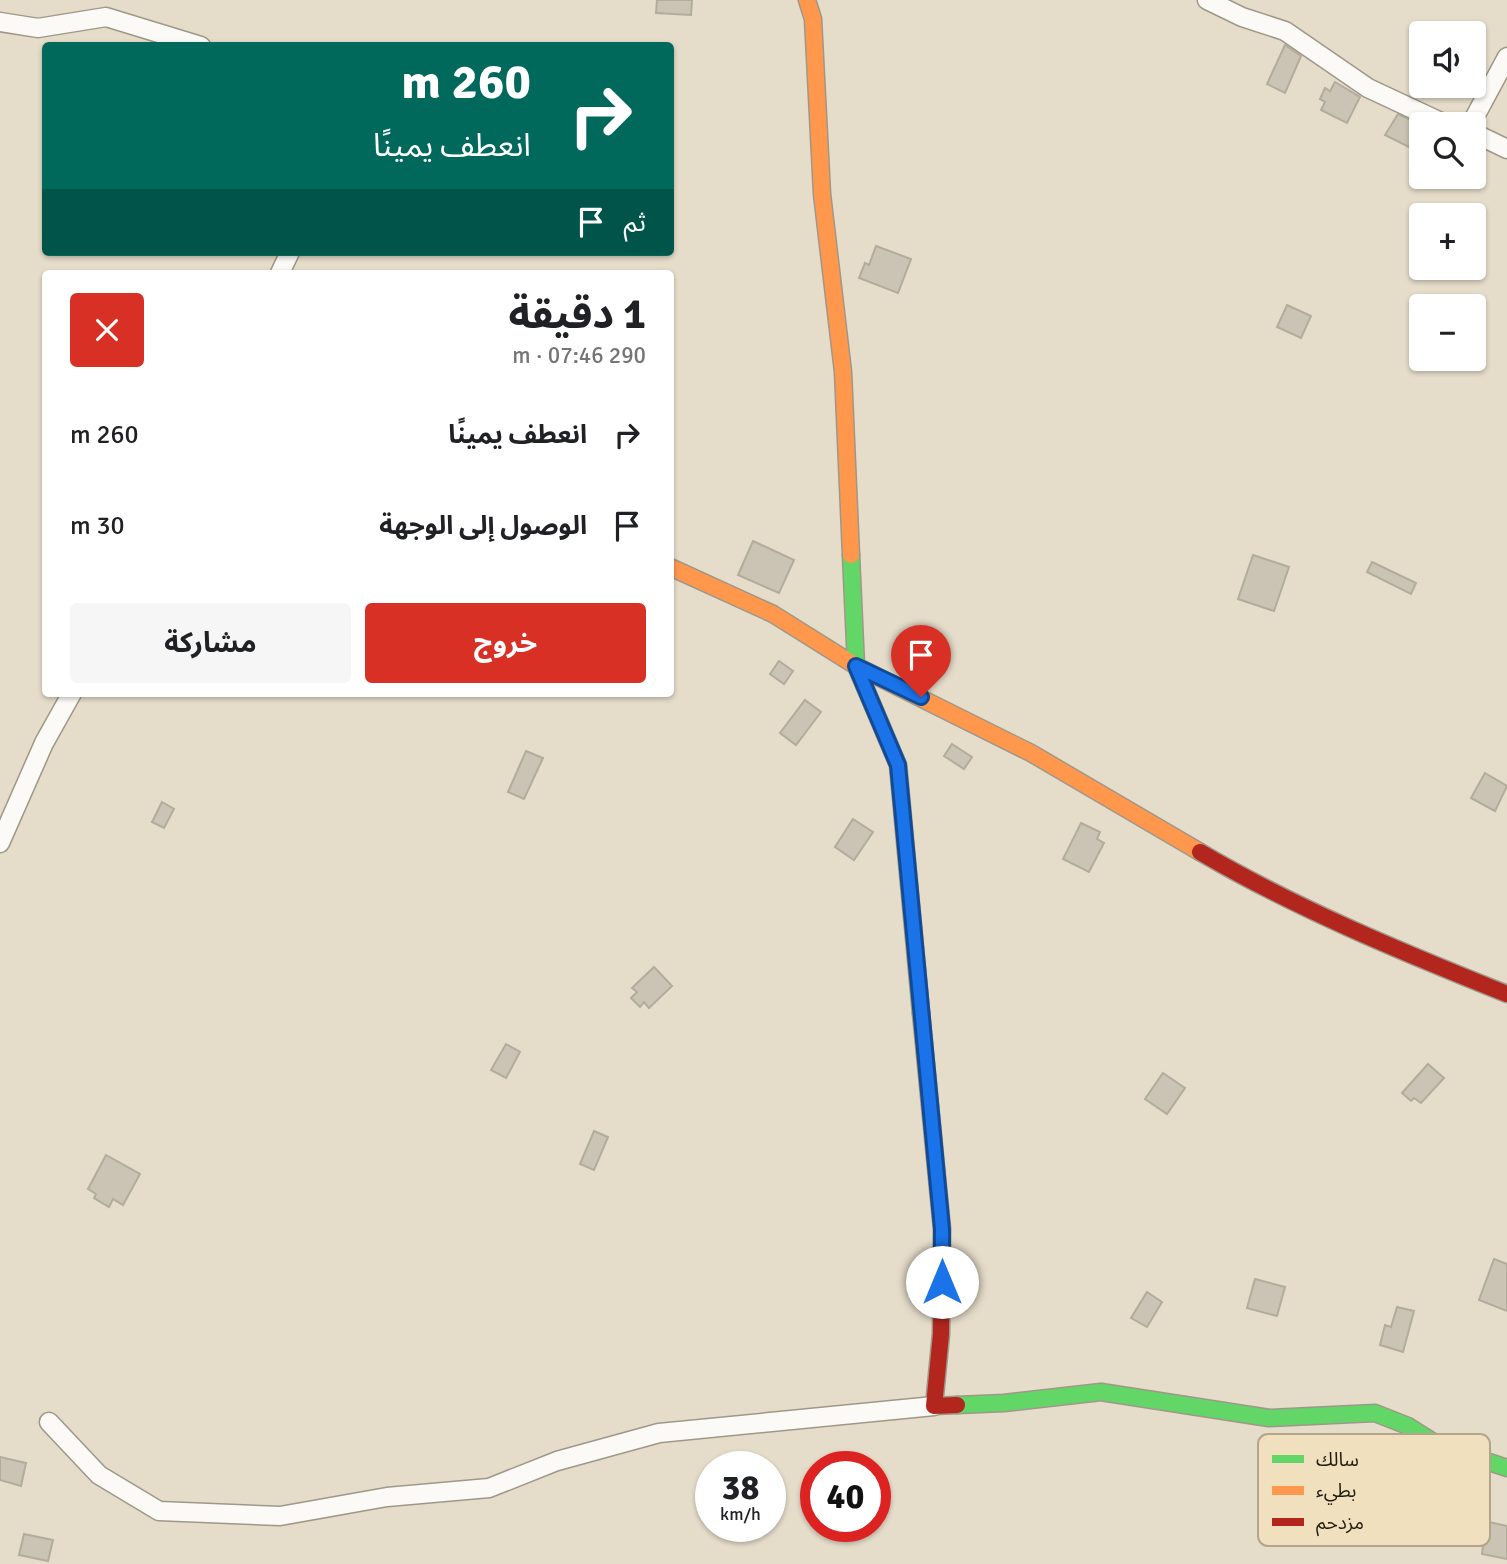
<!DOCTYPE html>
<html lang="ar">
<head>
<meta charset="utf-8">
<style>
  body { margin:0; font-family:Signika,"Noto Sans Arabic",sans-serif; background:#f6f6f6; color:#202124; direction:rtl; height:100vh; display:flex; flex-direction:column; font-size:26px; white-space:nowrap }
  * { box-sizing:border-box; margin:0 }
  p { font-size:23px; color:#757577 }
  .icon { flex:none; width:38px; height:38px; fill:none; stroke:currentColor; stroke-width:2; stroke-linecap:round; stroke-linejoin:round }
  .map { position:relative; flex:1; overflow:hidden; direction:ltr }
  .panel { position:absolute; left:42px; top:270px; width:632px; height:427px; display:flex; flex-direction:column; background:#fff; border-radius:7px; box-shadow:0 2px 5px #0004; direction:rtl }
  .panel>* { flex:none }
  .banner { position:absolute; left:42px; top:42px; width:632px; height:214px; border-radius:7px; box-shadow:0 2px 5px #0004; direction:rtl; background:#00695c; color:#fff; overflow:hidden }
  .buttons { position:absolute; left:1409px; top:21px; display:grid; gap:14px }
  .buttons a { display:grid; place-items:center; width:77px; height:77px; border-radius:7px; background:#fff; box-shadow:0 2px 5px #0004; font-size:35px }
  .speed { position:absolute; left:695px; top:1451px; display:flex; gap:14px; font-size:35px; font-weight:700; text-align:center }
  .speed>* { display:grid; place-content:center; width:91px; height:91px; border-radius:50%; background:#fff; box-shadow:0 2px 5px #0004; line-height:1 }
  .speed small { font-size:18px; font-weight:400 }
  .speed .limit { border:10px solid #d22; background:#fff; color:#111 }
  .pin { position:absolute; display:grid; place-items:center; width:60px; height:60px; color:#fff; margin:-72px -30px; border-radius:50% 50% 50% 0; rotate:-45deg; box-shadow:0 0 7px #0007 }
  .pin .icon { rotate:45deg }
  .me { position:absolute; width:77px; margin:-38px; rotate:0deg; stroke-linejoin:round; filter:drop-shadow(0 0 5px #0008) }
  .turn { display:flex; align-items:center; gap:24px; height:147px; padding:0 28px; font-size:32px }
  .turn .icon { width:91px; height:91px; stroke-width:2.5 }
  .turn b { display:block; font-size:49px; line-height:60px }
  .then { display:flex; align-items:center; height:66px; padding:0 28px; background:#0003; gap:14px; font-size:26px }
  .round { display:grid; place-items:center; flex:none; width:74px; height:74px; border-radius:7px; background:#f6f6f6 }
  .headline { display:flex; align-items:center; justify-content:space-between; height:119px; padding:0 28px }
  h1 { font-size:42px; font-weight:700; line-height:52px }
  .primary-button { display:flex; gap:14px; margin-top:auto; padding:14px 28px }
  .primary-button a { flex:1; height:80px; border-radius:7px; background:#d93025; color:#fff; font-size:28px; font-weight:700; line-height:80px; text-align:center }
  .primary-button a+a { background:#f6f6f6; color:#202124 }
  ul { padding:0; list-style:none }
  li { display:flex; align-items:center; gap:21px; height:91px; padding:0 28px }
  li div { flex:1 }
  li b { display:block; font-size:26px }
  li em { font-style:normal }
  .map>svg:first-child { display:block }
  .building { fill:#cbc4b5; stroke:#b2ac9d; stroke-width:2 }
  .lines { fill:none; stroke-linecap:round; stroke-linejoin:round }
  .street-casing { stroke:#9f9889; stroke-width:21 }
  .fast-casing { stroke:#9f9889; stroke-width:19 }
  .slow-casing { stroke:#9f9889; stroke-width:19 }
  .jam-casing { stroke:#9f9889; stroke-width:19 }
  .street { stroke:#fbfaf7; stroke-width:18 }
  .fast { stroke:#63d668; stroke-width:16 }
  .slow { stroke:#ff974d; stroke-width:16 }
  .jam { stroke:#b3261e; stroke-width:16 }
  .route-casing { stroke:#114b97; stroke-width:18 }
  .route { stroke:#1a73e8; stroke-width:12 }
  .key { fill:#f0e0be; stroke:#b2a58a; stroke-width:2 }
  .key-label { font-size:19px; fill:#221c10 }
</style>
</head>
<body>
<div class="map">
<svg width="1507" height="1564" viewBox="0 0 1507 1564">
  <rect width="100%" height="100%" fill="#e5dcc9"/>
  <!-- building -->
  <g class="building">
    <polygon points="657,0 692,0 691,15 656,13"/>
    <polygon points="1285,45 1301,56 1285,93 1267,84"/>
    <polygon points="1335,82 1360,97 1347,123 1321,110 1325,102 1320,99 1325,88 1330,91"/>
    <polygon points="1398,114 1421,125 1421,140 1415,150 1385,135"/>
    <polygon points="876,246 911,259 898,293 859,278 865,263 869,265"/>
    <polygon points="1287,305 1311,316 1301,338 1277,327"/>
    <polygon points="753,541 794,560 779,593 738,575"/>
    <polygon points="1253,555 1289,567 1274,611 1238,599"/>
    <polygon points="1372,562 1416,583 1411,594 1367,572"/>
    <polygon points="779,661 793,671 784,684 770,674"/>
    <polygon points="805,700 821,712 796,745 780,733"/>
    <polygon points="952,744 972,757 964,769 944,756"/>
    <polygon points="526,751 543,758 524,799 508,792"/>
    <polygon points="1485,773 1507,786 1495,811 1471,798"/>
    <polygon points="162,802 174,809 164,828 152,822"/>
    <polygon points="853,819 873,832 854,860 835,847"/>
    <polygon points="1081,823 1100,832 1097,839 1104,843 1089,872 1063,859"/>
    <polygon points="654,967 672,986 649,1008 644,1002 640,1007 631,998 637,992 632,988"/>
    <polygon points="506,1044 520,1052 506,1078 491,1070"/>
    <polygon points="1428,1064 1444,1078 1421,1103 1414,1098 1411,1101 1402,1093"/>
    <polygon points="1163,1073 1185,1088 1167,1114 1145,1099"/>
    <polygon points="594,1131 608,1137 594,1170 580,1164"/>
    <polygon points="106,1155 140,1174 123,1205 113,1199 109,1207 94,1198 96,1194 88,1189"/>
    <polygon points="1494,1259 1507,1264 1507,1311 1479,1300"/>
    <polygon points="1255,1279 1285,1287 1277,1316 1247,1308"/>
    <polygon points="1147,1292 1162,1302 1147,1327 1131,1318"/>
    <polygon points="1397,1307 1414,1311 1403,1352 1380,1345 1385,1325 1391,1327"/>
    <polygon points="0,1457 26,1463 21,1486 0,1480"/>
    <polygon points="1489,1522 1507,1526 1507,1559 1482,1554 1483,1546 1476,1541 1478,1530 1487,1529"/>
    <polygon points="24,1534 53,1540 48,1561 19,1555"/>
  </g>
  <g class="lines">
    <!-- street casing -->
    <g class="street-casing">
      <g id="street">
        <polyline points="1207,0 1242,17 1285,31 1368,88 1445,124"/>
        <polyline points="0,22 38,28 106,17 201,46"/>
        <polyline points="1471,124 1507,57"/>
        <polyline points="1474,133 1507,149"/>
        <polyline points="280,273 290,252"/>
        <polyline points="0,843 44,743 72,693"/>
        <polyline points="49,1422 99,1475 159,1511 280,1516 387,1497 489,1488 557,1461 659,1433 934,1406"/>
      </g>
    </g>
    <!-- fast casing -->
    <g class="fast-casing">
      <g id="fast">
        <polyline points="851,555 856,666 898,765 921,1013"/>
        <polyline points="957,1405 1004,1403 1101,1392 1269,1418 1375,1413 1408,1426 1438,1445 1507,1468"/>
      </g>
    </g>
    <!-- slow casing -->
    <g class="slow-casing">
      <g id="slow">
        <polyline points="807,0 813,19 822,194 843,372 851,555"/>
        <polyline points="670,567 773,614 856,666 1031,753 1200,852"/>
      </g>
    </g>
    <!-- jam casing -->
    <g class="jam-casing">
      <g id="jam">
        <path d="M 1200,852 C 1295,908 1404,953 1507,994"/>
        <polyline points="921,1013 942,1229 941,1334 934,1406 957,1405"/>
      </g>
    </g>
    <!-- street -->
    <use href="#street" class="street"/>
    <!-- fast -->
    <use href="#fast" class="fast"/>
    <!-- slow -->
    <use href="#slow" class="slow"/>
    <!-- jam -->
    <use href="#jam" class="jam"/>
  </g>
  <g class="lines">
    <!-- route casing -->
    <g class="route-casing">
      <polyline id="route" points="921,697 856,666 898,765 942,1229 942,1282"/>
    </g>
    <!-- route -->
    <use href="#route" class="route"/>
  </g>
  <!-- legend -->
  <rect x="1258" y="1434" width="232" height="112" rx="10" class="key"/>
  <rect x="1272" y="1455" width="32" height="8" fill="#63d668"/>
  <rect x="1272" y="1486" width="32" height="9" fill="#ff974d"/>
  <rect x="1272" y="1518" width="32" height="8" fill="#b3261e"/>
  <g class="key-label">
    <text x="1316" y="1466">سالك</text>
    <text x="1316" y="1497">بطيء</text>
    <text x="1316" y="1529">مزدحم</text>
  </g>
</svg>
<div class="buttons">
<a><svg class="icon" aria-label="sound" viewBox="0 0 24 24"><path d="M4 9h4l5-4v14l-5-4H4zM17 9q2 3 0 6"/></svg></a>
<a><svg class="icon" aria-label="search" viewBox="0 0 24 24"><circle cx="10" cy="10" r="6"/><path d="M15 15l6 6"/></svg></a>
<a>+</a>
<a>−</a>
</div>
<div class="speed"><div>38<small>km/h</small></div><div class="limit">40</div></div>
<div class="pin" style="left:921px;top:697px;background:#d93025"><svg class="icon" aria-label="arrive" viewBox="0 0 24 24"><path d="M6 21V4h12l-3 4 3 4H6"/></svg></div>
<svg class="me" style="left:942px;top:1282px" viewBox="-20 -20 40 40"><circle r="19" fill="#fff"/><path d="M0-13L10 11 0 6-10 11z" fill="#1a73e8"/></svg>
<div class="banner">
<div class="turn"><svg class="icon" aria-label="right" viewBox="0 0 24 24"><path d="M7 20v-9h11M14 6l5 5-5 5"/></svg><div><b>260 m</b>انعطف يمينًا</div></div>
<div class="then">ثم<svg class="icon" aria-label="arrive" viewBox="0 0 24 24"><path d="M6 21V4h12l-3 4 3 4H6"/></svg></div>
</div>
<section class="panel">
<div class="headline"><div><h1>1 دقيقة</h1><p>290 m · 07:46</p></div><a class="round" style="background:#d93025;color:#fff"><svg class="icon" aria-label="close" viewBox="0 0 24 24"><path d="M6 6l12 12M18 6L6 18"/></svg></a></div>
<ul>
<li><svg class="icon" aria-label="right" viewBox="0 0 24 24"><path d="M7 20v-9h11M14 6l5 5-5 5"/></svg><div><b>انعطف يمينًا</b></div><em>260 m</em></li>
<li><svg class="icon" aria-label="arrive" viewBox="0 0 24 24"><path d="M6 21V4h12l-3 4 3 4H6"/></svg><div><b>الوصول إلى الوجهة</b></div><em>30 m</em></li>
</ul>
<div class="primary-button"><a>خروج</a><a>مشاركة</a></div>
</section>
</div>
</body>
</html>
